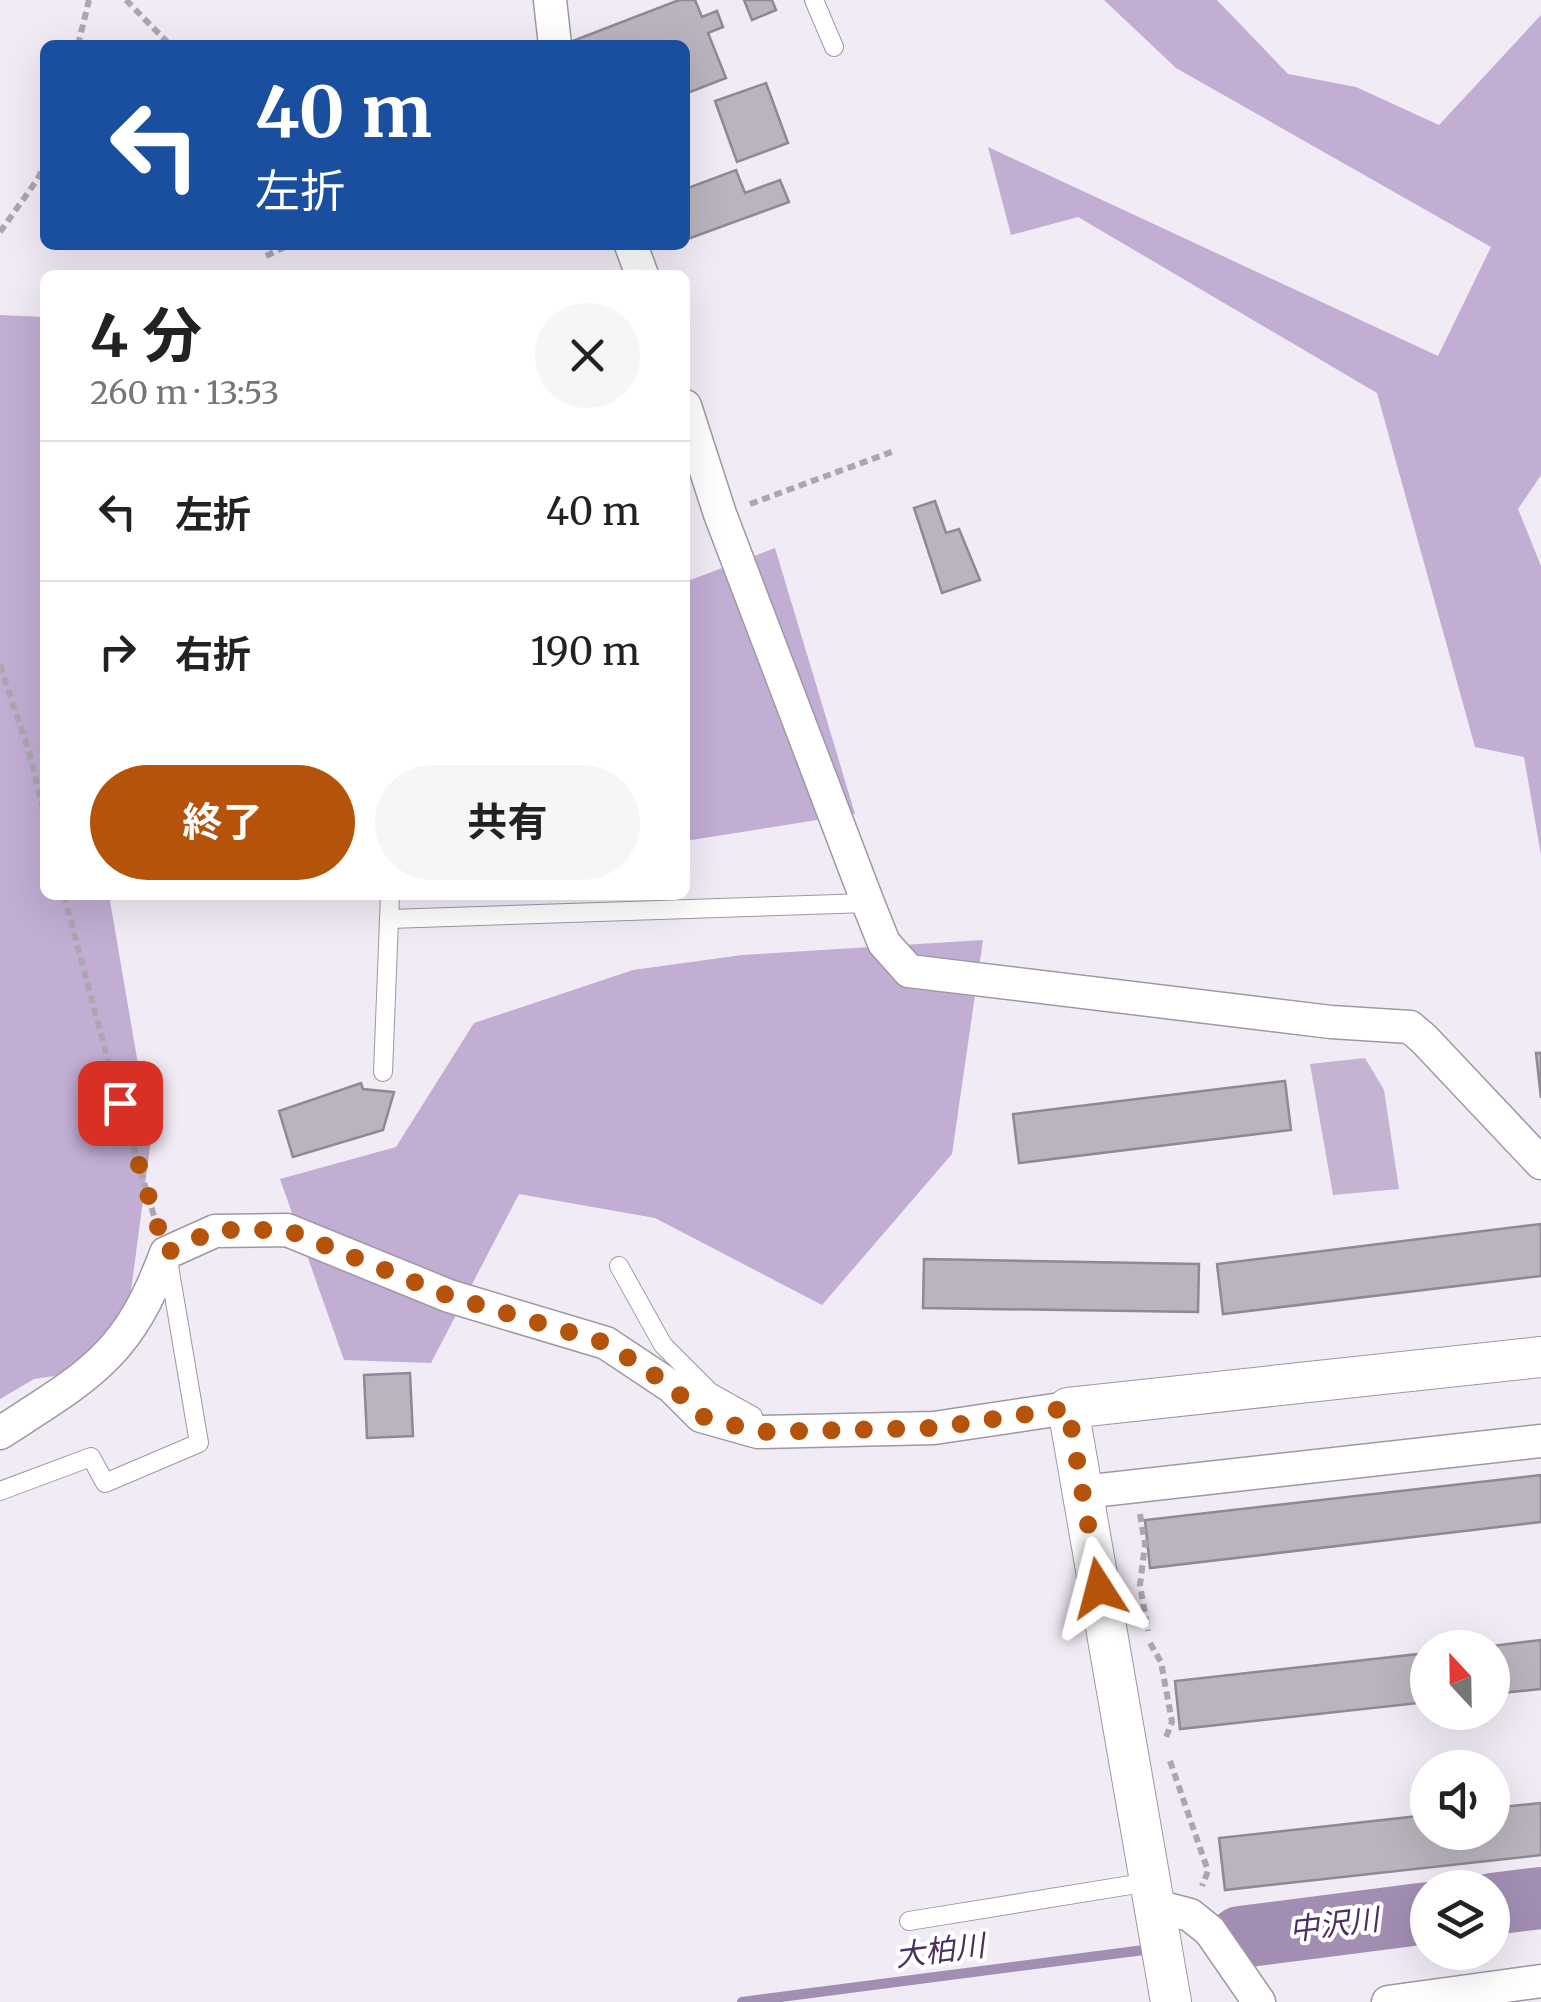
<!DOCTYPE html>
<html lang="ja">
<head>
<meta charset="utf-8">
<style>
  body { margin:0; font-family:Merriweather,"Noto Sans JP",serif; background:#f6f6f6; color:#222; height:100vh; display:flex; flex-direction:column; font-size:38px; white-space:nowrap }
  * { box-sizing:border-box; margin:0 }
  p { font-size:32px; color:#767676 }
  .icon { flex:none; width:55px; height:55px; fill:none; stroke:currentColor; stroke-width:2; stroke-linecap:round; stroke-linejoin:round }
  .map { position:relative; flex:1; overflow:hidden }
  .drawer { position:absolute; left:40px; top:270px; width:650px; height:630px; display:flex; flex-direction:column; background:#fff; border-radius:15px; box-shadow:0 10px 40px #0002 }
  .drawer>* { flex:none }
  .guide { position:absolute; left:40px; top:40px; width:650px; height:210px; border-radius:15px; box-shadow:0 10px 40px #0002; background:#1a4fa0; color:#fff; overflow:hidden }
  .needle { width:65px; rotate:338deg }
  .controls { position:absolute; left:1410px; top:1630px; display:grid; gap:20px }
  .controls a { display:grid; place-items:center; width:100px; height:100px; border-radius:50%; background:#fff; box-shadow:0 10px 40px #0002; font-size:50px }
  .pin { position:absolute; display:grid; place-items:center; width:85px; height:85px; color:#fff; margin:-42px; border-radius:20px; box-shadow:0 5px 15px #0006 }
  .me { position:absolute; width:110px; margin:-55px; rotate:351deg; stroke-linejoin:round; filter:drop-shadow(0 0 8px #0008) }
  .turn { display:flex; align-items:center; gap:35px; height:210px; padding:0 50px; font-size:45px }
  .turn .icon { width:130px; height:130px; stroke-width:2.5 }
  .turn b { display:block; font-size:70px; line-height:85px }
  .round { display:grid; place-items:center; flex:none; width:105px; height:105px; border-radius:52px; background:#f6f6f6 }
  .head { display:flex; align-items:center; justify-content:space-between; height:170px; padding:0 50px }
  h1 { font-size:60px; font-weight:700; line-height:75px }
  .button { display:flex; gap:20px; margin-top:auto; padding:20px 50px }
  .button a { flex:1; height:115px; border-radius:60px; background:#b45309; color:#fff; font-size:40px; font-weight:700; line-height:115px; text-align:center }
  .button a+a { background:#f6f6f6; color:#222 }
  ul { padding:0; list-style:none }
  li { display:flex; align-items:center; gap:30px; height:140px; padding:0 50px; border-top:2px solid #e0e0e0 }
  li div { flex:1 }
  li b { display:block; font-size:38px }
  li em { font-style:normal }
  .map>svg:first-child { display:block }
  .green { fill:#c4b3d1 }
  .forest { fill:#c2add3 }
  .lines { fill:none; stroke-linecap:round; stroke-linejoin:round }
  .stream { stroke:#a38eb3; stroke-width:10 }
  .river { stroke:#a38eb3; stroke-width:62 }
  .building { fill:#bab4be; stroke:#8e8993; stroke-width:2.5 }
  .service-casing { stroke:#9e98a2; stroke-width:20 }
  .minor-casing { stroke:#9e98a2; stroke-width:35 }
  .tertiary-casing { stroke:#9e98a2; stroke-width:42 }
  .path { stroke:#aba6af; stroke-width:6; stroke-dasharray:8 5; stroke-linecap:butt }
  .service { stroke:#fff; stroke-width:18 }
  .minor { stroke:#fff; stroke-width:32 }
  .tertiary { stroke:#fff; stroke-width:40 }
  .route { stroke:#b45309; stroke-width:18; stroke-dasharray:0 32.4 }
  .labels { text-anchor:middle; stroke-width:8; stroke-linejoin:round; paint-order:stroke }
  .water-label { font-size:30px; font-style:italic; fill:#4c2f5f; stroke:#fff }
</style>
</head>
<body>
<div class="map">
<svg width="1541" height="2002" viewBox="0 0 1541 2002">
  <rect width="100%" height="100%" fill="#f1ebf6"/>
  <!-- green -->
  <polygon class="green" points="1365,1058 1384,1090 1399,1189 1333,1195 1310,1064"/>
  <!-- forest -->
  <g class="forest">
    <polygon points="1104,0 1217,0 1288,74 1356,87 1439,125 1541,15 1541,475 1518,509 1541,566 1541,855 1524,757 1475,747 1377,393 1078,217 1011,235 988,147 1438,356 1491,247 1176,68"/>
    <polygon points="0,315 45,317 45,895 109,895 151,1140 121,1366 34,1379 0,1399"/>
    <polygon points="775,548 855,814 685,841 685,582"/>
    <polygon points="983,940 952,1154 822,1305 655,1218 519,1194 431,1363 344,1360 280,1179 396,1147 474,1023 633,970 742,955"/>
  </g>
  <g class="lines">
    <!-- stream -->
    <polyline class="stream" points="742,2002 1144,1950"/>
    <!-- river -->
    <g class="river">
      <polyline points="1492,1904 1541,1898"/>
      <polyline points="1240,1937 1428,1913"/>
    </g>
  </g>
  <!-- building -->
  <g class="building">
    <polygon points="679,0 695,0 702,17 717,11 723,27 708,33 726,78 685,94 685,45 571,45 570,42"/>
    <polygon points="744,0 772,0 776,10 752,20"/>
    <polygon points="766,83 788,143 737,162 715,101"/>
    <polygon points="736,170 745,193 780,180 789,202 685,240 685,189"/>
    <polygon points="935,501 946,533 959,529 980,580 942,593 914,508"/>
    <polygon points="1536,1053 1541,1053 1541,1098"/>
    <polygon points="1285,1081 1291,1130 1019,1163 1013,1114"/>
    <polygon points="361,1083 363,1089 394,1092 383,1130 293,1157 279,1111"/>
    <polygon points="1541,1224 1541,1276 1223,1314 1217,1264"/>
    <polygon points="924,1259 1199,1264 1198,1312 923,1308"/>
    <polygon points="410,1373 413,1436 367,1438 364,1375"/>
    <polygon points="1541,1475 1541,1522 1150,1568 1145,1520"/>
    <polygon points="1541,1640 1541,1689 1492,1694 1492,1648 1476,1648"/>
    <polygon points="1428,1653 1428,1702 1180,1729 1175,1681"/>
    <polygon points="1541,1803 1541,1855 1225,1890 1219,1838 1428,1815 1428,1832 1492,1832 1492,1808"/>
  </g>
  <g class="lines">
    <!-- service casing -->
    <g class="service-casing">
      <g id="service">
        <polyline points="814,0 834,47"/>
        <polyline points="389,919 868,903"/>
        <polyline points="383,1072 390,895"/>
        <polyline points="619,1266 663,1345 710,1392 753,1416 756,1427"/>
        <polyline points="0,1491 91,1457 105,1483 199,1443 168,1260"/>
        <polyline points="909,1921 1149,1882"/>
      </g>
    </g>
    <!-- minor casing -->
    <g class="minor-casing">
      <g id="minor">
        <polyline points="550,0 555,45"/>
        <polyline points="631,245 642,275"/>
        <polyline points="685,406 720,514 868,903 884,943 909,971 1331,1022 1410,1027 1424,1039 1541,1163"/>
        <path d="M 0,1433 C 88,1376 128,1357 166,1253 L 215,1231 L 287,1230 L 449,1296 L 606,1343 L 672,1387 L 701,1416 L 758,1432 L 934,1428 L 1068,1408"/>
        <polyline points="1083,1492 1541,1441"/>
        <polyline points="1152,1905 1190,1915 1210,1931 1259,2002"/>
        <polyline points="1388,2002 1541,1981"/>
      </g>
    </g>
    <!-- tertiary casing -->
    <g class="tertiary-casing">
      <polyline id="tertiary" points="1171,2002 1068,1408 1541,1357"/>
    </g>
    <!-- path -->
    <g class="path">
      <polyline points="126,0 170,45"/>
      <polyline points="78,45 89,0"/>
      <polyline points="0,232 37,180 45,164"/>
      <polyline points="266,256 289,245"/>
      <polyline points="750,504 894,451"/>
      <polyline points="0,665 30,755 45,817"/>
      <polyline points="64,895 111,1072 157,1226"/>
      <polyline points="1140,1514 1145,1544 1140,1585 1148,1631"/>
      <polyline points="1150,1643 1161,1662 1172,1722 1165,1740"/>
      <polyline points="1170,1761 1208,1871 1202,1886"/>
    </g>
    <!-- service -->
    <use href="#service" class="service"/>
    <!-- minor -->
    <use href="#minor" class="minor"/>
    <!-- tertiary -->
    <use href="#tertiary" class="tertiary"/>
  </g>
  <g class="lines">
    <!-- route -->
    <polyline class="route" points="120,1103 166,1253 215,1230 287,1230 449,1296 606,1343 672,1387 701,1416 758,1432 934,1428 1068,1408 1099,1588"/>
  </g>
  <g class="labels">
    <!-- water labels -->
    <g class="water-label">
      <text transform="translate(1334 1925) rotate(-7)" y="10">中沢川</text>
      <text transform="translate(940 1951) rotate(-7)" y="10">大柏川</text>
    </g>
  </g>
</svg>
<div class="controls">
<a><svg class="needle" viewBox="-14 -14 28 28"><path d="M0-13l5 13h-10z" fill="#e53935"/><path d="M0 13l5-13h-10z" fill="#767676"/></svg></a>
<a><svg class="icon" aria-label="sound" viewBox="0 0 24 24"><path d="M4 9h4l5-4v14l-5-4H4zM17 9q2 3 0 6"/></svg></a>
<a><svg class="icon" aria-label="layers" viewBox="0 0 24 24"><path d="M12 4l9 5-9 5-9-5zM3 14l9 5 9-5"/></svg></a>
</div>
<div class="pin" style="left:120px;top:1103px;background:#d93025"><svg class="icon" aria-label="arrive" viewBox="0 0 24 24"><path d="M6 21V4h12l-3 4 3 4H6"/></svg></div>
<svg class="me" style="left:1099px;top:1588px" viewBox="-20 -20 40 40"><path d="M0-17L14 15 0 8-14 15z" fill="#b45309" stroke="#fff" stroke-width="4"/></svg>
<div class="guide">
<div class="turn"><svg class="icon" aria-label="left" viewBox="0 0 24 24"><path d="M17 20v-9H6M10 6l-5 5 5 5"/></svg><div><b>40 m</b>左折</div></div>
</div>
<section class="drawer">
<div class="head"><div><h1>4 分</h1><p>260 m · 13:53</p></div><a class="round"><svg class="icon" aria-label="close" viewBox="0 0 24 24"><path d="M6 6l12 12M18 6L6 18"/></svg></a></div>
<ul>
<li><svg class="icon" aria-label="left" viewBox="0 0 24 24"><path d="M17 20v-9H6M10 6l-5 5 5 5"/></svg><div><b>左折</b></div><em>40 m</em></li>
<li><svg class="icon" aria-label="right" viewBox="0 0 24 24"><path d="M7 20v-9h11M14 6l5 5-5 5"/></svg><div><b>右折</b></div><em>190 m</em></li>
</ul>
<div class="button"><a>終了</a><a>共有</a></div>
</section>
</div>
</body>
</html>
